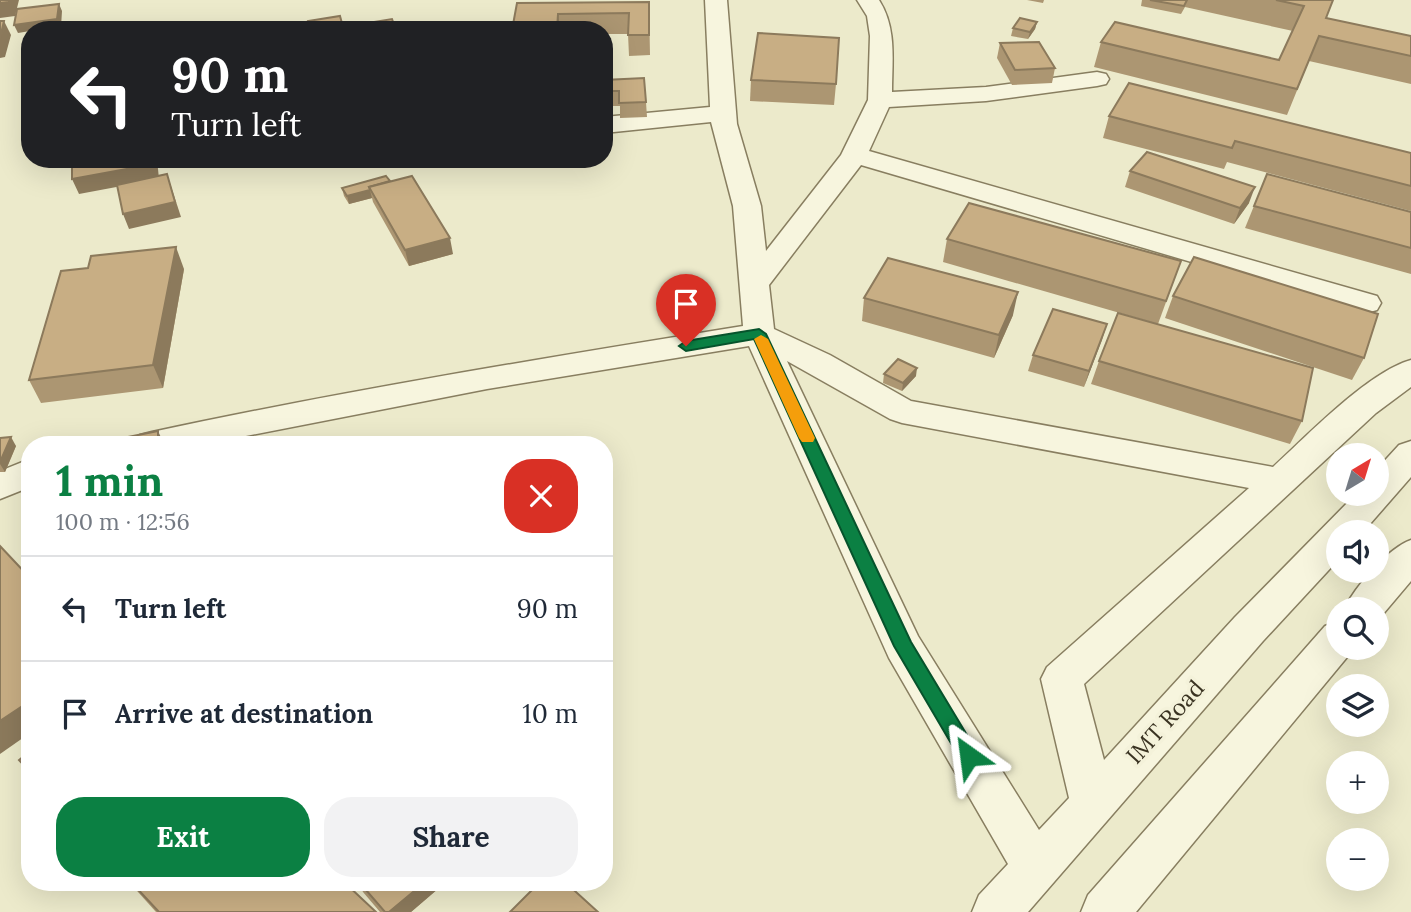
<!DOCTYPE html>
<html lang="en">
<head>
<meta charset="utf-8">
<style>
  body { margin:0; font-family:Lora,serif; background:#f2f2f3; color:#1f2937; height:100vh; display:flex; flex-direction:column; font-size:26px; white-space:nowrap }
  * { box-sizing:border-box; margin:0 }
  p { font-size:23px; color:#747a83 }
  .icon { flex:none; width:38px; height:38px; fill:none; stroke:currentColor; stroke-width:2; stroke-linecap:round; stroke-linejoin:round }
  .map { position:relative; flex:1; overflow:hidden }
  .details { position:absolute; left:21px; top:436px; width:592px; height:455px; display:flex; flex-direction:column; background:#fff; border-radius:28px; box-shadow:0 7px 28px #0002 }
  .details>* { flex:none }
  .hud { position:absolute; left:21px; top:21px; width:592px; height:147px; border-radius:28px; box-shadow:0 7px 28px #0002; background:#202124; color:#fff; overflow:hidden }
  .needle { width:46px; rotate:38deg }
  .controls { position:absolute; left:1326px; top:443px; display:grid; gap:14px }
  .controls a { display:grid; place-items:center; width:63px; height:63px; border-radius:50%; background:#fff; box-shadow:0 7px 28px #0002; font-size:35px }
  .pin { position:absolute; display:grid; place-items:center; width:60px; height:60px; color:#fff; margin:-72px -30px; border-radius:50% 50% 50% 0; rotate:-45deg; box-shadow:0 0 7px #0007 }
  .pin .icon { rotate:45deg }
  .me { position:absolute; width:77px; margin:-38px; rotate:329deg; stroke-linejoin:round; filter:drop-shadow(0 0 5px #0008) }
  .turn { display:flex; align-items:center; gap:24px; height:147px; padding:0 35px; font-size:32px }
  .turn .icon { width:91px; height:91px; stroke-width:2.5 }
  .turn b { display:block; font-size:49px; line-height:60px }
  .round { display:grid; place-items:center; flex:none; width:74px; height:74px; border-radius:28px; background:#f2f2f3 }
  .summary { display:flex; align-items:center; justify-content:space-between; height:119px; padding:0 35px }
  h1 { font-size:42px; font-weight:700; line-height:52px; color:#0b8043 }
  .action { display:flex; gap:14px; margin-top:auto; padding:14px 35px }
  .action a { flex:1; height:80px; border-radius:28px; background:#0b8043; color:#fff; font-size:28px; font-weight:700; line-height:80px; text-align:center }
  .action a+a { background:#f2f2f3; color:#1f2937 }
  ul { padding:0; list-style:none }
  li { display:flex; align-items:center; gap:21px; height:105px; padding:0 35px; border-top:2px solid #e0e1e3 }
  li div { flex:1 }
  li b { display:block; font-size:26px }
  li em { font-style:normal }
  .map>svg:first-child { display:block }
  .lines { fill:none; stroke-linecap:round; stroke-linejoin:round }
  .street-casing { stroke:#887e60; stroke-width:3 }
  .street { fill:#f7f5de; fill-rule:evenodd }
  .wall { fill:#ac9672 }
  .shaded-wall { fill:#8c7a5c }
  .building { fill:#c8ae84; stroke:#8c7a5c; stroke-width:2 }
  .route { fill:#0b8043; stroke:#07532c; stroke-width:2 }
  .slow { fill:#f59e0b }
  .labels { text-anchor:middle; stroke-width:7; stroke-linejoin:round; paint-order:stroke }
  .near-street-label { font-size:23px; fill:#3a3322; stroke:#f4f2da }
</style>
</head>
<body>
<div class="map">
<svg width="1411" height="912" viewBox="0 0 1411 912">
  <rect width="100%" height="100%" fill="#eceacb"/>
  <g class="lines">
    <!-- street casing -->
    <g class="street-casing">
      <g id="street">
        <path d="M 705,0 L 727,0 L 737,124 L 761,206 L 766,251 L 841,155 L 868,100 L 870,36 L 867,16 L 857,0 L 879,0 C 897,28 892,60 892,92 L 986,87 L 1097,72 L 1106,74 L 1109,79 L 1106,84 L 1097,86 L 986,101 L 889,107 L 869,151 L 1377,296 L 1381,303 L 1377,310 L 1366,313 L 1355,310 L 861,165 L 769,285 L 774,329 L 830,355 L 911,401 L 1273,467 C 1307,436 1368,372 1411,360 L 1411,387 L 1376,413 L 1084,684 L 1104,760 L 1235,617 L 1356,494 L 1377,494 L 1377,469 L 1399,445 L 1411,441 L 1411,477 L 1363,532 L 1339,532 L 1339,559 L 1263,641 L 1028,912 L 972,912 L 979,895 L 1008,864 L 889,658 L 749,346 L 487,389 L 205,444 L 135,444 L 140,435 L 152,432 C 348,390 545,358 743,326 L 733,206 L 711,122 L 604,133 L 604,117 L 710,107 ZM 787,361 L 890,419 L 902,423 L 1249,488 L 1047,667 L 1041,679 L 1069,798 L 1039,830 L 918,636 Z"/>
        <polygon points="30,459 30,487 0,499 0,471"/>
        <path d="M 1411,540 L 1411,581 L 1378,620 L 1377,609 L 1344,609 C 1355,587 1388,548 1411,540 Z"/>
        <polygon points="1339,621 1339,648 1354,648 1353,650 1136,912 1081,912 1088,895 1325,626"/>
      </g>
    </g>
    <!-- street -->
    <use href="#street" class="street"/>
  </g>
  <!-- wall -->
  <g class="wall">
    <polygon points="1027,0 1044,0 1043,3"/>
    <polygon points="1142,0 1333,0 1326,18 1411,36 1411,84 1309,61 1287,115 1094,67 1101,42 1279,60 1293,31 1185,7 1181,14 1141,6"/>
    <polygon points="649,2 650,55 629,56 628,34 604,34 604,30 512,30 517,3"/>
    <polygon points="1037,22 1035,29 1028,39 1011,36 1013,28"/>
    <polygon points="1000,43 1055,68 1052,83 1012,85 997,58"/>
    <polygon points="604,80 646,102 647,117 620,118 620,106 604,106"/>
    <polygon points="751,80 836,84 834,105 750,101"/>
    <polygon points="1109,116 1411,153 1411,211 1227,162 1224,169 1103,138"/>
    <polygon points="1130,171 1249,203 1234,224 1125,187"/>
    <polygon points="1267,174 1411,212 1411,274 1245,228"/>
    <polygon points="390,181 453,254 409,266 373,202 372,198 349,204 344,196 342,188"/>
    <polygon points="947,239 1181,261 1158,324 943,262"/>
    <polygon points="184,269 163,388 41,403 29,380"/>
    <polygon points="1173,296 1364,358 1352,380 1165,318"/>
    <polygon points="864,298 1013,315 994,358 862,321"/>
    <polygon points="1107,324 1084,387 1028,371 1033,355"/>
    <polygon points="1099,361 1302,421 1290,444 1091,384"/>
    <polygon points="884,374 916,376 902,391 883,383"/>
    <polygon points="0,438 16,446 5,472 0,472"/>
    <polygon points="129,882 344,882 376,912 156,912"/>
    <polygon points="358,882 446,882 411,912 380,912 363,892"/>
  </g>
  <!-- shaded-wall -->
  <g class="shaded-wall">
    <polygon points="9,0 19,0 15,16 0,18 0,3"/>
    <polygon points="59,4 62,11 61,27 40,30 30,30 30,31 18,33 14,25"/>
    <polygon points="558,14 560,30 557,30"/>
    <polygon points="4,21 11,35 5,57 0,58 0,38"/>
    <polygon points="1037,22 1035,29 1028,39 1030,32"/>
    <polygon points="153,159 157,159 159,179 79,194 72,179"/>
    <polygon points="167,174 181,217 129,229 123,214"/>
    <polygon points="1255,187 1249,203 1234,224 1240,208"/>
    <polygon points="370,190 372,198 349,204 347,196"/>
    <polygon points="450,238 453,254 409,266 405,250"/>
    <polygon points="176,247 184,269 163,388 153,365"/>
    <polygon points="1018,292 1013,315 994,358 999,335"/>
    <polygon points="1107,324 1102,340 1084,387 1089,371"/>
    <polygon points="917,368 916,376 902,391 903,383"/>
    <polygon points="158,431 164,444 158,444"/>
    <polygon points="11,437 16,446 5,472 0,464 0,462"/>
    <polygon points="30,701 30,733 0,754 0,721"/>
    <polygon points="425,882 446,882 411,912 389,912"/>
  </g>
  <!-- building -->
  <g class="building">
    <polygon points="0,0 9,0 9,2 0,3"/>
    <polygon points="1150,0 1187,0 1184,6"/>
    <polygon points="1276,0 1333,0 1326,18 1411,36 1411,56 1319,36 1297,89 1101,42 1115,22 1279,60 1304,6"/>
    <polygon points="649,2 649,35 628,35 629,13 558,14 557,30 512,30 517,3"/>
    <polygon points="59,4 57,19 14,25 17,9"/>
    <polygon points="340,16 343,27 392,19 396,30 304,30 310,29 308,21"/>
    <polygon points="1020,18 1037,22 1030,32 1013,28"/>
    <polygon points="0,21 4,21 0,38"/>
    <polygon points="758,33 839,38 836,84 751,80"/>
    <polygon points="1039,42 1055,68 1015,70 1000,43"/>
    <polygon points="644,78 646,102 619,103 619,91 604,91 604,80"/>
    <polygon points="1129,83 1411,153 1411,186 1235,141 1232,148 1109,116"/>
    <polygon points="1147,152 1255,187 1240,208 1130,171"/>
    <polygon points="72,159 153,159 154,164 72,179"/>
    <polygon points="167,174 175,202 123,214 117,185"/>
    <polygon points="1267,174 1411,212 1411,248 1254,206"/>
    <polygon points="386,176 390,181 369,187 370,190 347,196 342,188"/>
    <polygon points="412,176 450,238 405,250 369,187"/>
    <polygon points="969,203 1181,261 1166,301 947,239"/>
    <polygon points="176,247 153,365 29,380 61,271 88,268 91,256"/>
    <polygon points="1194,257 1378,314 1364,358 1173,296"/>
    <polygon points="888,258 1018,292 999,335 864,298"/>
    <polygon points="1053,309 1107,324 1089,371 1033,355"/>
    <polygon points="1118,313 1313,368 1302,421 1099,361"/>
    <polygon points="898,359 917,368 903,383 884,374"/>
    <polygon points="158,431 158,444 93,444"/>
    <polygon points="11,437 0,462 0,438"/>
    <polygon points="0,546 30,578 30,701 0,721"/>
    <polygon points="30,751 30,772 19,760"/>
    <polygon points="131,882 344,882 376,912 159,912"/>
    <polygon points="359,882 425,882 389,912 385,912"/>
    <polygon points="540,882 565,882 598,912 510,912"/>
  </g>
  <!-- route -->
  <polygon class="route" points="759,329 766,334 911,642 976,750 979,756 976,762 969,765 962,762 894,646 754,339 686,351 679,346 686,341"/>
  <!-- slow -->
  <polygon class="slow" points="761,335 768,339 815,438 813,442 802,442 799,438 754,339"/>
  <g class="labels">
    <!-- near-street labels -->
    <g class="near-street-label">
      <text transform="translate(1165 722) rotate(-48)" y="8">IMT Road</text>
    </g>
  </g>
</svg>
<div class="controls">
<a><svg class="needle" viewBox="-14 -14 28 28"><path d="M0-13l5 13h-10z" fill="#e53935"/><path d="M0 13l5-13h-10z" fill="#747a83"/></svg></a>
<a><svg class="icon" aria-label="sound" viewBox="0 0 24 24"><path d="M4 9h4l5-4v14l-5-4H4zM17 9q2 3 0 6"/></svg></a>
<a><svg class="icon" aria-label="search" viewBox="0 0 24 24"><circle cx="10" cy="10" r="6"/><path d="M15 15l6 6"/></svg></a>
<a><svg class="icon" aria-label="layers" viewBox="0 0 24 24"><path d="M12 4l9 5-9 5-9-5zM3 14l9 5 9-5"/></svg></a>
<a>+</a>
<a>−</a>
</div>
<div class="pin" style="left:686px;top:346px;background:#d93025"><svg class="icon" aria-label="arrive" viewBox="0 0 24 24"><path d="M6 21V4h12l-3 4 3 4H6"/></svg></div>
<svg class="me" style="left:969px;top:756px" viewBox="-20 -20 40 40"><path d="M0-17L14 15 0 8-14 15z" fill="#0b8043" stroke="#fff" stroke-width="4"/></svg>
<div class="hud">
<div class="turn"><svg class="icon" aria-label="left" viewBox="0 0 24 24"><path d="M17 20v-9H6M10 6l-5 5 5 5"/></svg><div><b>90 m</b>Turn left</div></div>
</div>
<section class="details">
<div class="summary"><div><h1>1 min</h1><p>100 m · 12:56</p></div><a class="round" style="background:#d93025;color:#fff"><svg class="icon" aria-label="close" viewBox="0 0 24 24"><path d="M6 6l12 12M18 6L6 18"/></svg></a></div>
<ul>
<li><svg class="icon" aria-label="left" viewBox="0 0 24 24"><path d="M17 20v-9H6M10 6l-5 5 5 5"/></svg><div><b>Turn left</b></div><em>90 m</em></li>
<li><svg class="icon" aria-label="arrive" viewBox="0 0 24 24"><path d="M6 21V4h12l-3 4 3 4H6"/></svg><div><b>Arrive at destination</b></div><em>10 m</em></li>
</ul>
<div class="action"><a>Exit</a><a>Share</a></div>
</section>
</div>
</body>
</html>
